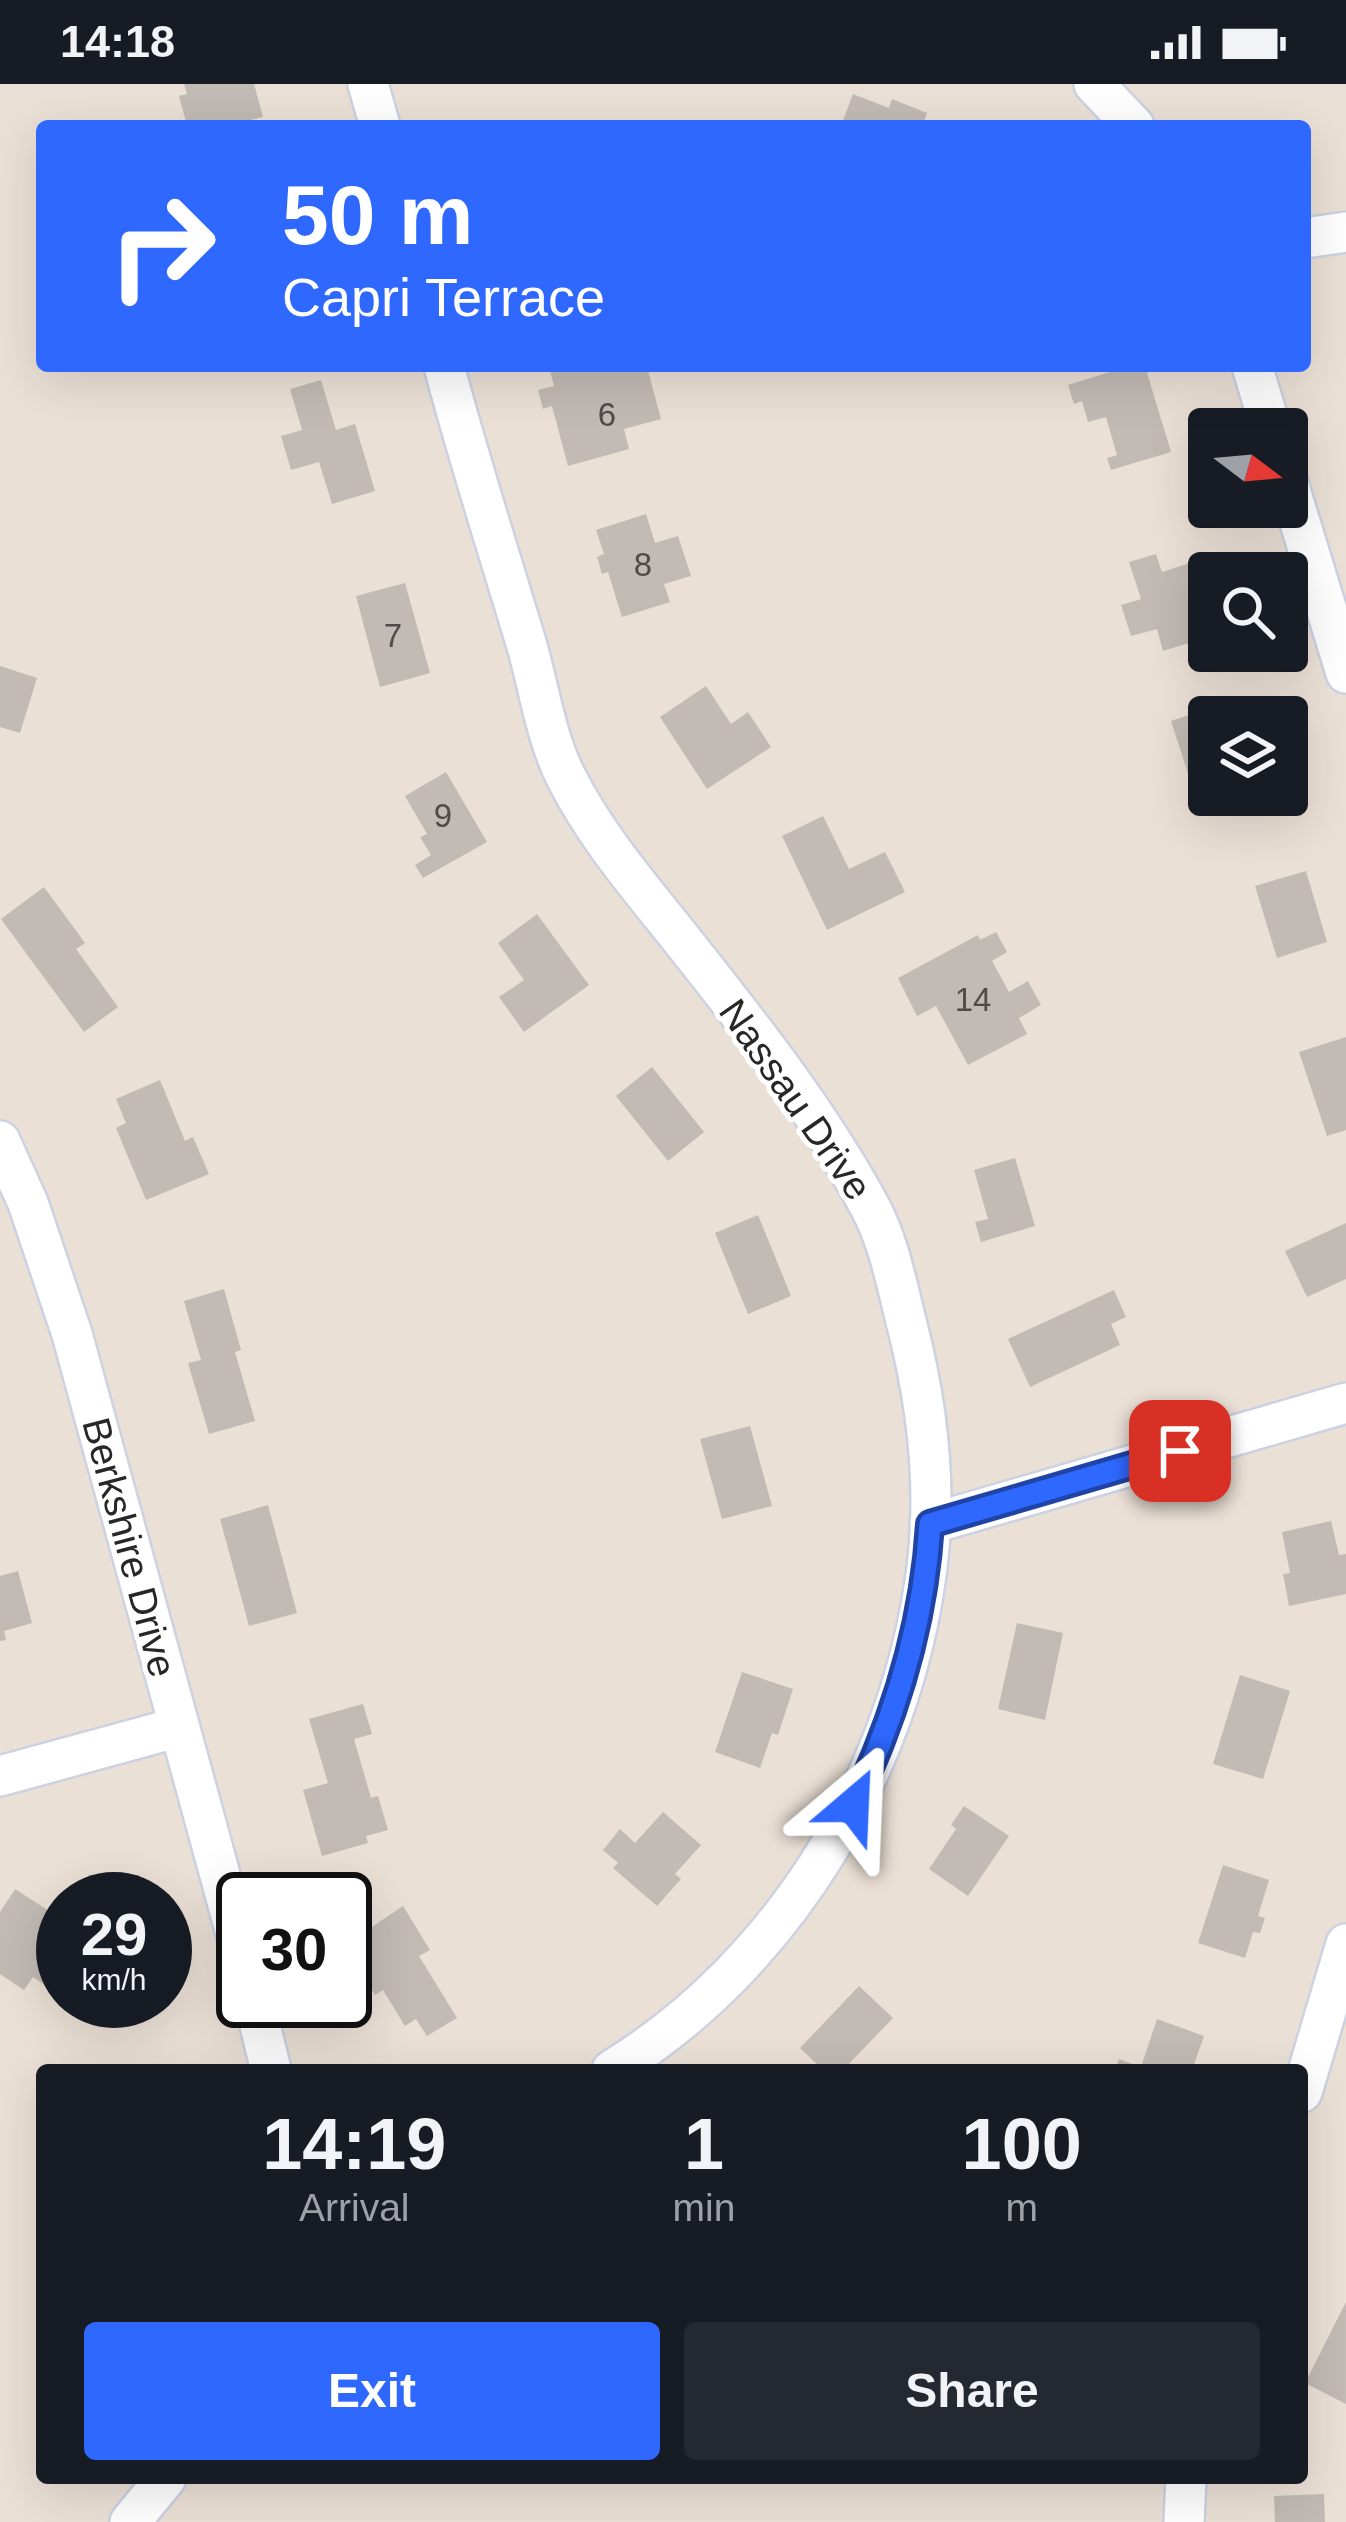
<!DOCTYPE html>
<html lang="en">
<head>
<meta charset="utf-8">
<style>
  body { margin:0; font-family:Arial,sans-serif; background:#242831; color:#f1f3f6; height:100vh; display:flex; flex-direction:column; font-size:45px; white-space:nowrap }
  * { box-sizing:border-box; margin:0 }
  p { font-size:39px; color:#9ea1a6 }
  .icon { flex:none; width:66px; height:66px; fill:none; stroke:currentColor; stroke-width:2; stroke-linecap:round; stroke-linejoin:round }
  .map { position:relative; flex:1; overflow:hidden }
  .details { position:absolute; left:36px; top:1980px; width:1272px; height:420px; display:flex; flex-direction:column; background:#171b24; border-radius:12px; box-shadow:0 12px 48px #0002 }
  .details>* { flex:none }
  .banner { position:absolute; left:36px; top:36px; width:1275px; height:252px; border-radius:12px; box-shadow:0 12px 48px #0002; background:#2f68ff; color:#fff; overflow:hidden }
  .needle { width:78px; rotate:106deg }
  .controls { position:absolute; left:1188px; top:324px; display:grid; gap:24px }
  .controls a { display:grid; place-items:center; width:120px; height:120px; border-radius:12px; background:#171b24; box-shadow:0 12px 48px #0002; font-size:60px }
  .speed { position:absolute; left:36px; top:1788px; display:flex; gap:24px; font-size:60px; font-weight:700; text-align:center }
  .speed>* { display:grid; place-content:center; width:156px; height:156px; border-radius:50%; background:#171b24; box-shadow:0 12px 48px #0002; line-height:1 }
  .speed small { font-size:30px; font-weight:400 }
  .speed .limit { border:6px solid #111; border-radius:18px; background:#fff; color:#111 }
  .pin { position:absolute; display:grid; place-items:center; width:102px; height:102px; color:#fff; margin:-51px; border-radius:24px; box-shadow:0 6px 18px #0006 }
  .me { position:absolute; width:132px; margin:-66px; rotate:26deg; stroke-linejoin:round; filter:drop-shadow(0 0 9px #0008) }
  .turn { display:flex; align-items:center; gap:42px; height:252px; padding:0 48px; font-size:54px }
  .turn .icon { width:156px; height:156px; stroke-width:2.5 }
  .turn b { display:block; font-size:84px; line-height:102px }
  .eta { display:flex; justify-content:space-evenly; align-items:center; height:204px; text-align:center }
  .eta b { font-size:72px; font-weight:800; line-height:84px }
  .cta { display:flex; gap:24px; margin-top:auto; padding:24px 48px }
  .cta a { flex:1; height:138px; border-radius:12px; background:#2f68ff; color:#fff; font-size:48px; font-weight:800; line-height:138px; text-align:center }
  .cta a+a { background:#242831; color:#f1f3f6 }
  .status { display:flex; justify-content:space-between; align-items:center; height:84px; padding:0 60px; background:#171b24; direction:ltr }
  .status svg { height:33px; fill:currentColor }
  .map>svg:first-child { display:block }
  .building { fill:#c2bab4 }
  .lines { fill:none; stroke-linecap:round; stroke-linejoin:round }
  .minor-casing { stroke:#ccd2e1; stroke-width:44 }
  .minor { stroke:#fff; stroke-width:39 }
  .route-casing { stroke:#1f44a6; stroke-width:30 }
  .route { stroke:#2f68ff; stroke-width:21 }
  .labels { text-anchor:middle; stroke-width:10; stroke-linejoin:round; paint-order:stroke }
  .number-label { font-size:33px; fill:#4e4c4a }
  .street-label { font-size:39px; fill:#272727; stroke:#fff }
</style>
</head>
<body>
<div class="status"><b>14:18</b><svg viewBox="0 0 49 12"><path d="M0 12V9h3v3zM5 12V6h3v6zM10 12V3h3v9zM15 12V0h3v12zM26 1h20v11H26zM47 4h2v5h-2z"/></svg></div>
<div class="map">
<svg width="1346" height="2438" viewBox="0 0 1346 2438">
  <rect width="100%" height="100%" fill="#ebe0d6"/>
  <!-- building -->
  <g class="building">
    <polygon points="184,0 254,0 263,33 228,42 187,42 179,12 187,10"/>
    <polygon points="853,10 889,24 892,15 927,29 922,42 841,42"/>
    <polygon points="549,282 647,283 661,335 624,345 629,365 568,382 552,322 543,325 538,306 554,302"/>
    <polygon points="1129,282 1145,282 1171,368 1111,386 1107,374 1117,371 1106,333 1088,338 1082,317 1074,320 1068,301"/>
    <polygon points="321,296 336,346 355,340 375,407 332,420 319,378 291,386 281,352 302,346 290,305"/>
    <polygon points="646,430 655,459 678,452 691,492 664,500 670,518 622,533 608,488 602,490 597,473 604,470 596,446"/>
    <polygon points="1156,470 1162,488 1193,478 1205,516 1197,518 1208,553 1163,567 1157,545 1131,552 1121,521 1141,515 1129,478"/>
    <polygon points="405,499 430,589 380,603 356,512"/>
    <polygon points="0,582 37,594 20,649 0,643"/>
    <polygon points="706,602 731,640 748,628 771,663 707,705 660,633"/>
    <polygon points="1220,621 1224,633 1209,633 1209,711 1242,712 1200,726 1171,637"/>
    <polygon points="446,688 487,758 423,794 415,781 431,771 420,753 427,750 405,712"/>
    <polygon points="823,732 849,785 885,768 905,808 827,846 782,752"/>
    <polygon points="1306,787 1327,858 1277,874 1255,802"/>
    <polygon points="44,803 85,859 76,865 118,923 84,948 1,835"/>
    <polygon points="537,830 589,901 524,948 499,913 524,896 498,859"/>
    <polygon points="996,848 1007,868 992,877 1009,908 1028,897 1041,921 1019,934 1027,950 968,981 936,922 917,932 898,894 978,851 980,856"/>
    <polygon points="1346,953 1346,1046 1327,1052 1299,968"/>
    <polygon points="652,983 704,1048 668,1077 616,1012"/>
    <polygon points="160,996 185,1057 193,1053 209,1090 146,1116 116,1044 126,1039 116,1015"/>
    <polygon points="1015,1074 1035,1142 981,1158 975,1138 988,1135 974,1086"/>
    <polygon points="758,1131 791,1212 748,1230 715,1149"/>
    <polygon points="1346,1139 1346,1195 1307,1213 1285,1167"/>
    <polygon points="224,1205 241,1266 235,1268 255,1337 209,1350 188,1279 201,1276 184,1217"/>
    <polygon points="1114,1206 1126,1233 1111,1240 1120,1261 1030,1303 1008,1255"/>
    <polygon points="750,1342 772,1422 722,1435 700,1355"/>
    <polygon points="268,1421 297,1529 249,1542 220,1435"/>
    <polygon points="1331,1437 1339,1471 1346,1470 1346,1510 1289,1522 1283,1490 1290,1489 1282,1448"/>
    <polygon points="18,1487 32,1539 4,1547 6,1556 0,1557 0,1492"/>
    <polygon points="1017,1539 1063,1549 1045,1636 998,1625"/>
    <polygon points="742,1588 793,1605 778,1651 772,1649 760,1684 715,1668"/>
    <polygon points="1240,1591 1290,1607 1263,1695 1213,1680"/>
    <polygon points="363,1620 372,1650 354,1655 371,1714 378,1712 388,1746 366,1752 368,1759 322,1772 303,1706 328,1699 309,1635"/>
    <polygon points="964,1722 1009,1752 968,1812 929,1785 956,1745 951,1741"/>
    <polygon points="663,1728 701,1761 675,1790 681,1795 657,1822 613,1784 618,1779 603,1766 620,1745 635,1759"/>
    <polygon points="1223,1781 1269,1796 1258,1832 1265,1834 1260,1849 1253,1848 1245,1874 1198,1859"/>
    <polygon points="15,1805 63,1836 63,1914 33,1893 24,1906 0,1890 0,1828"/>
    <polygon points="403,1822 430,1866 419,1872 457,1934 427,1952 416,1935 405,1942 383,1906 375,1911 345,1861"/>
    <polygon points="859,1902 893,1934 843,1986 823,1986 800,1964"/>
    <polygon points="68,1917 127,1917 117,1932 95,1935"/>
    <polygon points="1157,1935 1204,1952 1192,1986 1115,1986 1119,1975 1141,1983"/>
    <polygon points="1346,2218 1346,2320 1305,2299"/>
    <polygon points="1324,2410 1325,2438 1275,2438 1274,2412"/>
  </g>
  <g class="lines">
    <!-- minor casing -->
    <g class="minor-casing">
      <g id="minor">
        <polyline points="368,0 380,42"/>
        <polyline points="1094,0 1134,42"/>
        <polyline points="1305,154 1346,148"/>
        <path d="M 444,282 C 469,376 499,469 527,562 C 539,604 546,654 566,693 C 595,751 638,801 678,851 C 747,938 816,1024 869,1121 C 889,1157 897,1202 907,1241 C 927,1319 937,1403 927,1483 C 902,1684 786,1879 612,1986"/>
        <polyline points="1252,282 1271,345"/>
        <polyline points="1287,396 1346,589"/>
        <polyline points="0,1057 28,1119 72,1250 243,1875"/>
        <polyline points="930,1440 1346,1319"/>
        <polyline points="0,1692 179,1643"/>
        <polyline points="254,1917 271,1986"/>
        <polyline points="1302,2008 1346,1860"/>
        <polyline points="130,2438 166,2394"/>
        <polyline points="1184,2438 1186,2394"/>
      </g>
    </g>
    <!-- minor -->
    <use href="#minor" class="minor"/>
  </g>
  <g class="lines">
    <!-- route casing -->
    <g class="route-casing">
      <path id="route" d="M 853,1721 C 896,1632 924,1539 930,1440 L 1180,1367"/>
    </g>
    <!-- route -->
    <use href="#route" class="route"/>
  </g>
  <g class="labels">
    <!-- number labels -->
    <g class="number-label">
      <text x="607" y="342">6</text>
      <text x="643" y="492">8</text>
      <text x="393" y="563">7</text>
      <text x="443" y="743">9</text>
      <text x="973" y="927">14</text>
    </g>
    <!-- street labels -->
    <g class="street-label">
      <text transform="translate(796 1015) rotate(55)" y="14">Nassau Drive</text>
      <text transform="translate(130 1463) rotate(75)" y="14">Berkshire Drive</text>
    </g>
  </g>
</svg>
<div class="controls">
<a><svg class="needle" viewBox="-14 -14 28 28"><path d="M0-13l5 13h-10z" fill="#e53935"/><path d="M0 13l5-13h-10z" fill="#9ea1a6"/></svg></a>
<a><svg class="icon" aria-label="search" viewBox="0 0 24 24"><circle cx="10" cy="10" r="6"/><path d="M15 15l6 6"/></svg></a>
<a><svg class="icon" aria-label="layers" viewBox="0 0 24 24"><path d="M12 4l9 5-9 5-9-5zM3 14l9 5 9-5"/></svg></a>
</div>
<div class="speed"><div>29<small>km/h</small></div><div class="limit">30</div></div>
<div class="pin" style="left:1180px;top:1367px;background:#d93025"><svg class="icon" aria-label="arrive" viewBox="0 0 24 24"><path d="M6 21V4h12l-3 4 3 4H6"/></svg></div>
<svg class="me" style="left:853px;top:1721px" viewBox="-20 -20 40 40"><path d="M0-17L14 15 0 8-14 15z" fill="#2f68ff" stroke="#fff" stroke-width="4"/></svg>
<div class="banner">
<div class="turn"><svg class="icon" aria-label="right" viewBox="0 0 24 24"><path d="M7 20v-9h11M14 6l5 5-5 5"/></svg><div><b>50 m</b>Capri Terrace</div></div>
</div>
<section class="details">
<div class="eta">
<div><b>14:19</b><p>Arrival</p></div>
<div><b>1</b><p>min</p></div>
<div><b>100</b><p>m</p></div>
</div>
<div class="cta"><a>Exit</a><a>Share</a></div>
</section>
</div>
</body>
</html>
